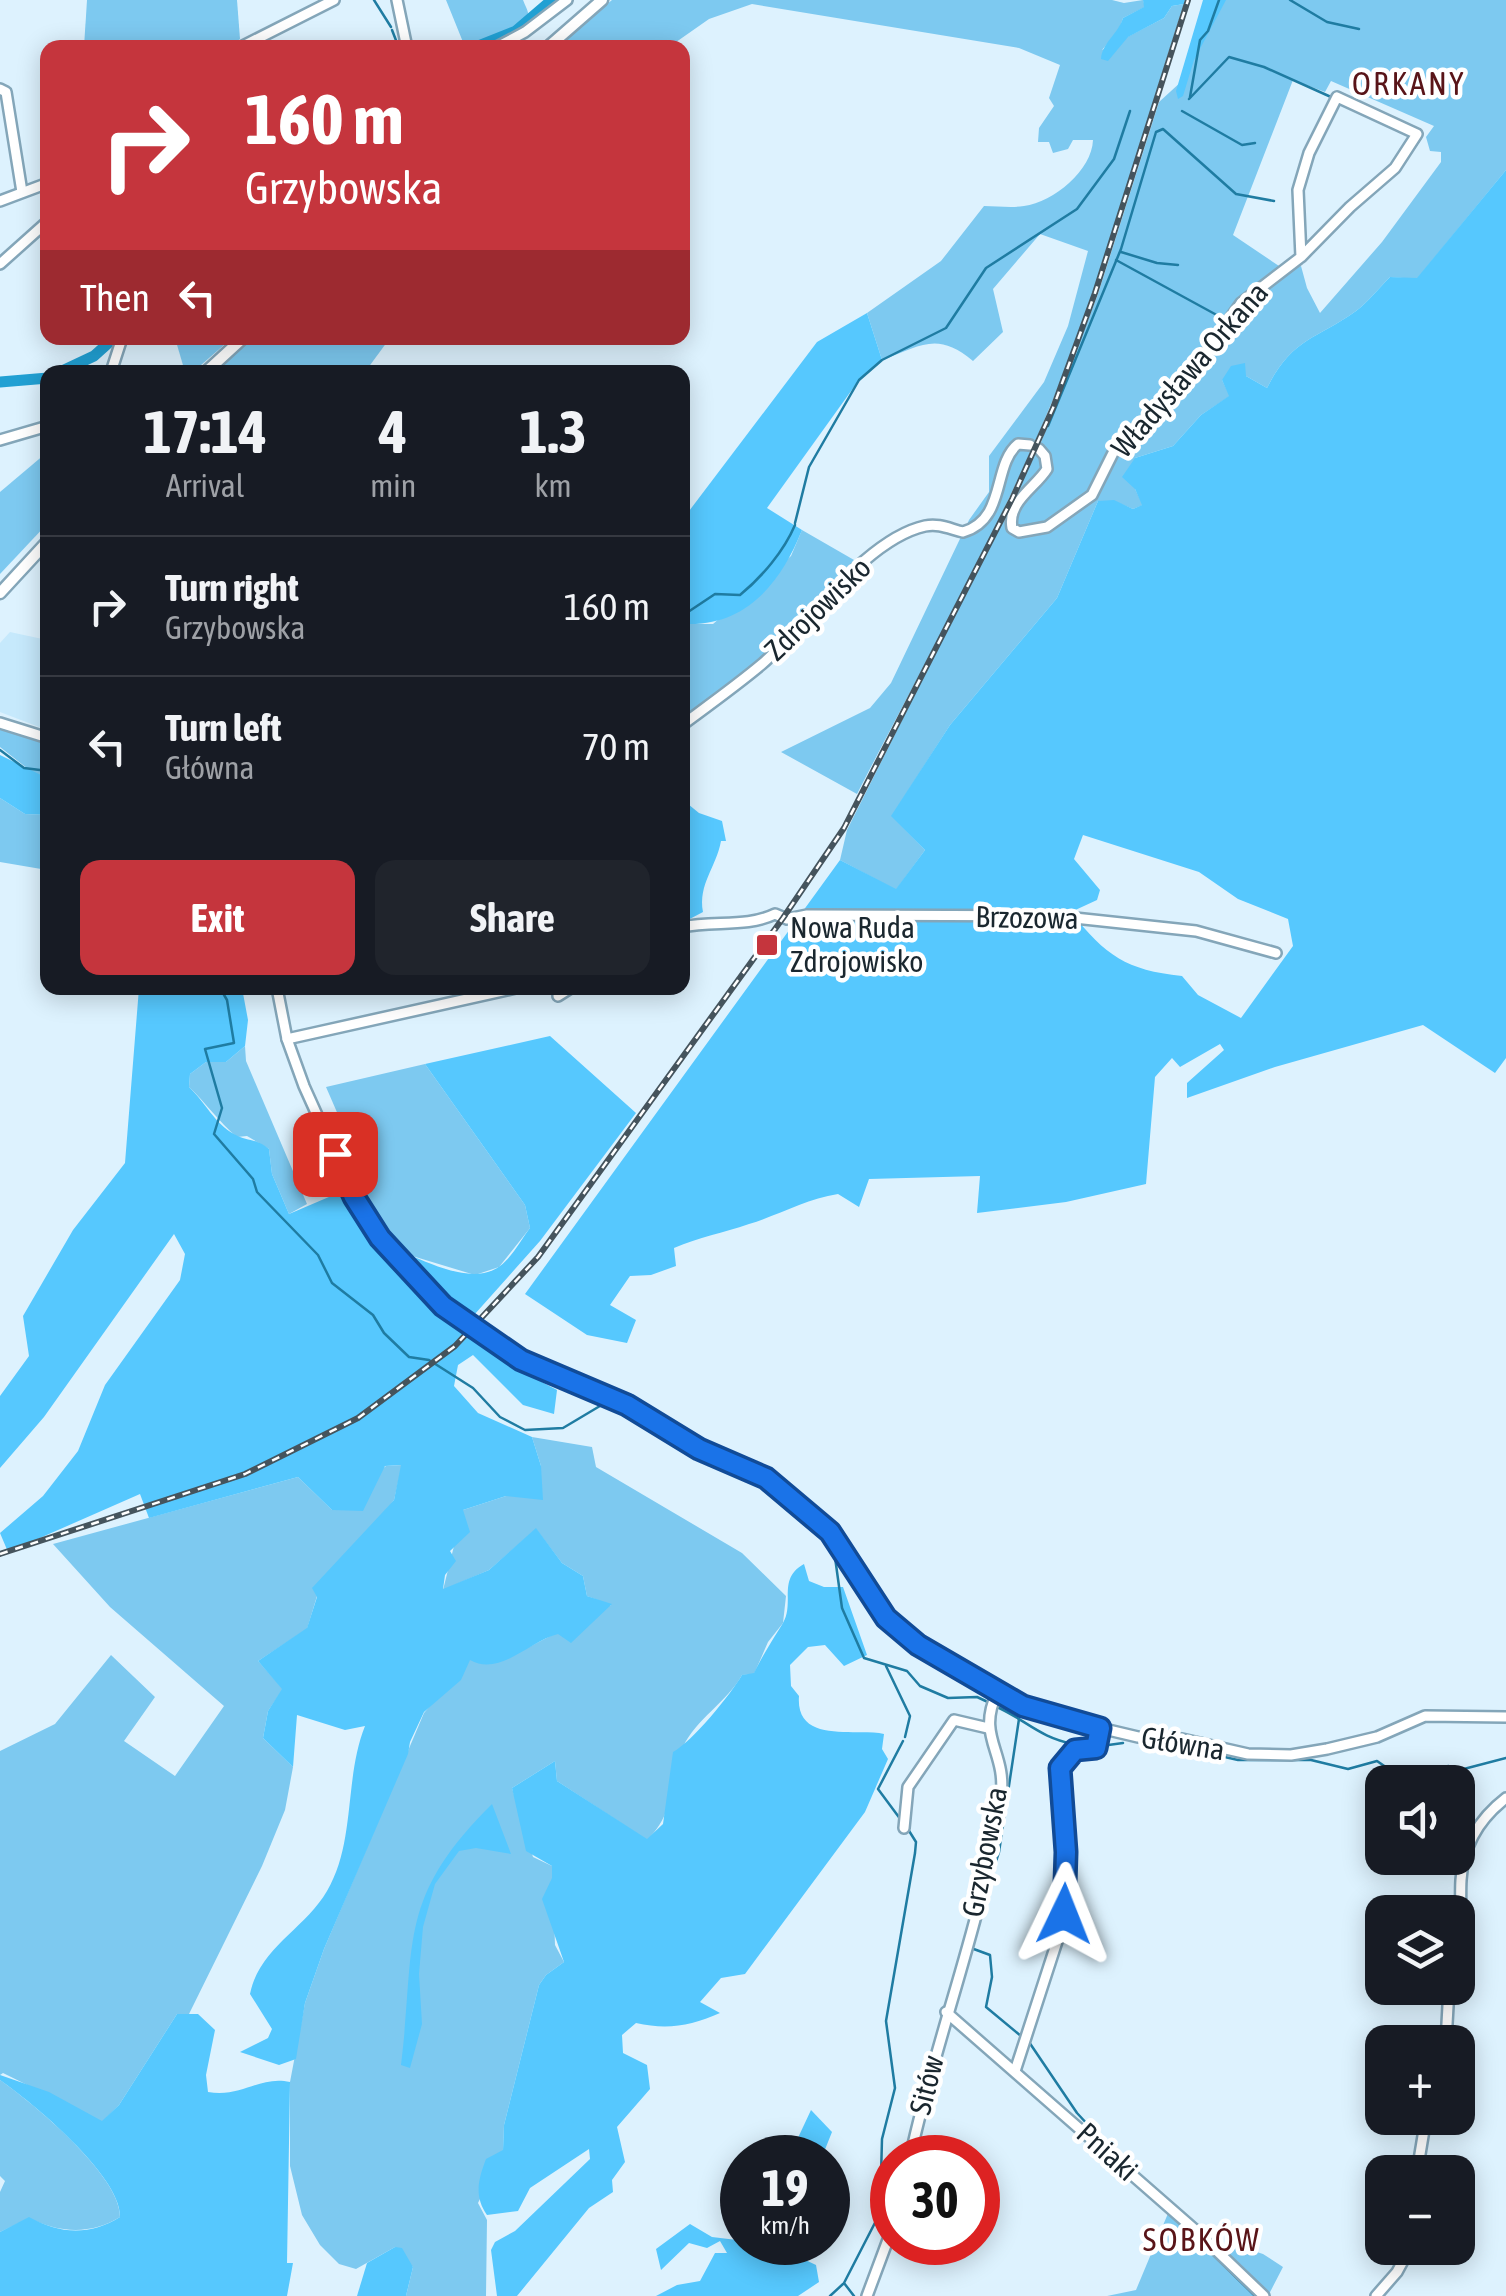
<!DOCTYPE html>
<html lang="en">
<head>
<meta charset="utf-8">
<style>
  body { margin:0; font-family:"Asap Condensed",sans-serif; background:#20242c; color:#f1f3f6; height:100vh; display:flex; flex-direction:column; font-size:38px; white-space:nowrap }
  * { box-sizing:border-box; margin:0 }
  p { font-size:32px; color:#9ea1a6 }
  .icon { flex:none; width:55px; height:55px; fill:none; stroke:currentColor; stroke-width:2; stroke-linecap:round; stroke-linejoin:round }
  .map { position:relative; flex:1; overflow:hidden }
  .sheet { position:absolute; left:40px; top:365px; width:650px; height:630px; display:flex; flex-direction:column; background:#171b24; border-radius:20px; box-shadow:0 5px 25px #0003 }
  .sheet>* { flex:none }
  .hud { position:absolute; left:40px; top:40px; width:650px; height:305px; border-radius:20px; box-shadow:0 5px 25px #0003; background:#c5353d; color:#fff; overflow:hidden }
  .tools { position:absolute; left:1365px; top:1765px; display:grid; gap:20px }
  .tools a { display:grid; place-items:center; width:110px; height:110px; border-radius:20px; background:#171b24; box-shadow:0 5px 25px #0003; font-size:50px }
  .speed { position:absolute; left:720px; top:2135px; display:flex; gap:20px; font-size:50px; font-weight:700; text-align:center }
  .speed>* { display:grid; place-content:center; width:130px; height:130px; border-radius:50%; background:#171b24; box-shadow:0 5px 25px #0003; line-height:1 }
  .speed small { font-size:25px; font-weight:400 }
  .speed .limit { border:15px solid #d22; background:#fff; color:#111 }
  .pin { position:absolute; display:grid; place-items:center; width:85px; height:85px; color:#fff; margin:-42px; border-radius:20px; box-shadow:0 5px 15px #0006 }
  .me { position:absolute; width:110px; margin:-55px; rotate:2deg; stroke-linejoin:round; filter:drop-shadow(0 0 8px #0008) }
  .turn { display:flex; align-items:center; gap:35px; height:210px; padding:0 40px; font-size:45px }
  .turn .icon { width:130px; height:130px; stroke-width:2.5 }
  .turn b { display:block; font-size:70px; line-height:85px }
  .then { display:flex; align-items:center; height:95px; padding:0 40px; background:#0003; gap:20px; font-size:38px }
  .eta { display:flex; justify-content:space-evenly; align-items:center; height:170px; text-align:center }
  .eta b { font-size:60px; font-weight:700; line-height:70px }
  .action { display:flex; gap:20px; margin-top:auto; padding:20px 40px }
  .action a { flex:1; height:115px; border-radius:20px; background:#c5353d; color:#fff; font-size:40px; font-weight:700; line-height:115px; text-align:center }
  .action a+a { background:#20242c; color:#f1f3f6 }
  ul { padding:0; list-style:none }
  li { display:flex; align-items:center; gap:30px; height:140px; padding:0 40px; border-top:2px solid #363941 }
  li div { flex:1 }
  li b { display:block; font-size:38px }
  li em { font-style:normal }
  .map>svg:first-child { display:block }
  .built { fill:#c6e9fc }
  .green { fill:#7dc9f0; fill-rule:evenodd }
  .forest { fill:#56c8fe; fill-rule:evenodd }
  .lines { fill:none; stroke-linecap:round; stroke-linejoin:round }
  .stream { stroke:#1f7ca2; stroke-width:2.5 }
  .river { stroke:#21a0d3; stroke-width:11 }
  .minor-casing { stroke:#84a6b9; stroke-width:14 }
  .major-casing { stroke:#84a6b9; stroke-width:15 }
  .minor { stroke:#fff; stroke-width:9 }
  .major { stroke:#fff; stroke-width:10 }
  .rail-casing { stroke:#45545d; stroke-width:6 }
  .rail { stroke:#fff; stroke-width:2.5; stroke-dasharray:8; stroke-linecap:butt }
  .route-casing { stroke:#114b97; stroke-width:25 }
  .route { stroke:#1a73e8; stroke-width:18 }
  .poi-dot { fill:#c5353d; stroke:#fff; stroke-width:4 }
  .labels { text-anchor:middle; stroke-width:9; stroke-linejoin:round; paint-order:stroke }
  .street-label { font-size:30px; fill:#1a272f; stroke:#fff }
  .poi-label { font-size:30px; fill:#1a272f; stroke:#fff; text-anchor:start }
  .neighbourhood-label { font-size:32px; letter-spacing:2.5px; fill:#591418; stroke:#fff }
</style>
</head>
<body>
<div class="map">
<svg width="1506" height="2296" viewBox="0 0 1506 2296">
  <rect width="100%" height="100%" fill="#ddf2fe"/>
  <!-- built -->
  <polygon class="built" points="10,632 47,640 47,730 0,712 0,643"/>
  <!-- green -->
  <g class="green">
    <polygon points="87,0 237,0 240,39 229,47 84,47"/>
    <path d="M 446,0 L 523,0 C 526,8 532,16 526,24 C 518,36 479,48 465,47 Z"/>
    <path d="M 612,0 L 1112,0 L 1124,3 L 1143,0 L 1145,7 L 1123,18 L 1119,30 L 1102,50 L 1164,18 L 1172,6 L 1184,4 C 1144,126 1111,252 1064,372 C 1007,518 928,655 857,794 L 781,752 L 870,708 L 891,683 L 969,520 L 989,492 L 989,456 L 1044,382 L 1068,326 L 1088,251 L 1040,234 L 993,289 L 1003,332 L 973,361 C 937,331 921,346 882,360 L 867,313 L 941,261 L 984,206 C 997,206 1011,208 1024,206 C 1054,202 1092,170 1093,140 L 1073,140 L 1068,149 L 1053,153 L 1049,142 L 1038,142 L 1039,128 L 1054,106 L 1049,98 L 1060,65 L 1019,48 L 752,4 L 709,19 L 669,47 L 555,48 Z"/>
    <path d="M 1207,0 L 1506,0 L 1506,170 L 1417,279 L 1390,277 C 1379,288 1368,302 1356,311 C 1315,340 1292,338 1267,388 L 1246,376 L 1222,380 L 1230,396 L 1201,415 L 1173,446 L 1135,458 L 1135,489 L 1143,505 L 1133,509 L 1114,501 L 1098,501 L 1057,598 L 950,725 L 892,816 L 925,850 L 896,890 L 840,860 L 847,830 L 1040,445 L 1098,294 L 1159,102 L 1182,81 ZM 1293,80 L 1325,92 L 1331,81 L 1434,126 L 1426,137 L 1430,151 L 1441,152 L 1441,162 L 1382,242 L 1320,313 L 1307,288 L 1301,266 L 1285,270 L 1233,235 Z"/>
    <polygon points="175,338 232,338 193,372 185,372"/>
    <polygon points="250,338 390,338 365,372 210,372"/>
    <polygon points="45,454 47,524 0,574 0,492"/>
    <polygon points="802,530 861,564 785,642 683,722 683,630 690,624 713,624 791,556"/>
    <polygon points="0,723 47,738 47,778 37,776 0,747"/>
    <polygon points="0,798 25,814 47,815 47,870 0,862"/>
    <path d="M 245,1046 L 246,1061 L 307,1204 L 289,1214 L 272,1174 L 269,1149 L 247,1136 L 237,1137 C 218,1121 206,1103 189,1087 L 190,1074 L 206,1062 L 226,1062 Z"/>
    <polygon points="425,1064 525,1205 530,1228 499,1267 475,1275 409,1255 404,1264 350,1188 366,1179 326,1087"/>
    <path d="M 532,1437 L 592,1447 L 596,1467 L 742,1553 L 786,1596 L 783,1623 L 768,1642 L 754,1674 L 742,1675 C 727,1702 696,1719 683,1747 C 668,1782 677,1811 647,1840 L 557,1781 L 555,1761 L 512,1788 L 533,1857 L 552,1866 L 555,1945 L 564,1962 L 546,1975 L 539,1985 L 504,2125 L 503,2151 L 478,2203 L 487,2220 L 486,2296 L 406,2296 L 413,2267 L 395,2247 L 356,2269 L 339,2264 L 320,2245 L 302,2215 L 290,2166 L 290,2082 L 305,2003 L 324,1949 L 424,1713 L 470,1659 L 529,1647 L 611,1605 L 587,1596 L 583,1576 L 562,1563 L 536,1529 L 489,1570 L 443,1590 L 463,1510 L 506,1496 L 541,1466 Z"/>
    <polygon points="402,1465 394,1500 317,1596 307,1629 258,1661 283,1689 268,1711 263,1738 293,1767 285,1810 262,1866 189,2014 177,2014 119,2105 102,2122 3,2073 0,2075 0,1751 55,1724 111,1655 155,1697 124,1741 175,1776 224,1706 110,1607 53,1544 298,1477 332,1510 386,1466"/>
    <path d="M 0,2080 C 33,2103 121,2176 120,2217 C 91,2235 59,2233 29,2218 L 0,2232 L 0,2192 L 5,2181 L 0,2176 Z"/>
    <polygon points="1169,2211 1217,2253 1226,2242 1263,2254 1283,2267 1268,2296 1107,2296 1136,2290"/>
  </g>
  <!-- forest -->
  <g class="forest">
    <path d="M 1143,0 L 1185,0 L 1184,4 L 1172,6 L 1164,18 L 1128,37 L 1108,61 L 1101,59 C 1102,43 1118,34 1123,18 L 1144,7 Z"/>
    <polygon points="1203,0 1226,0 1194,60 1183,96 1178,99 1176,91"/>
    <path d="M 1506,170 L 1506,1058 L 1495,1073 L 1423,1025 L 1275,1067 L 1187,1098 L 1187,1083 L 1224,1050 L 1220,1044 L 1180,1067 L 1172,1058 L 1155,1077 L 1146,1184 L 1066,1202 L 977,1213 L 980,1176 L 869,1179 L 859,1207 L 838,1194 C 806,1199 779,1215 749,1224 C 723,1233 699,1237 674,1248 L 676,1266 L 651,1275 L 630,1276 L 610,1305 L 636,1320 L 627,1343 L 587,1335 L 525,1294 L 840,860 L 896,889 L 925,850 L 891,816 L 950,725 L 1057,598 L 1098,501 L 1114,500 L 1133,509 L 1142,505 L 1135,489 L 1122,477 L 1135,458 L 1173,446 L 1201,415 L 1229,396 L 1222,380 L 1231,366 L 1245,363 L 1246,376 L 1267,388 C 1292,338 1315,340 1356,311 C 1368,302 1379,288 1390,277 L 1417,278 ZM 1083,835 L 1199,872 L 1238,899 L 1288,919 L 1293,946 L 1241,1018 L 1198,995 L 1182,976 C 1126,970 1106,956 1071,912 L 1097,900 L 1100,890 L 1074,859 Z"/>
    <path d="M 867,313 L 882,360 L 859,380 L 767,508 L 802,530 C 782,580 749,624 690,624 L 683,630 L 683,519 L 817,342 Z"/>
    <polygon points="0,755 47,778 47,815 25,814 0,798"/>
    <path d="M 683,800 L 699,813 L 722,821 L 726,841 L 721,841 C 716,868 698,884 703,912 L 684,922 Z"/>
    <path d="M 139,988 L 242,988 L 248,1020 L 245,1046 L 226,1062 L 206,1062 L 190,1074 L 189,1087 C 205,1102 215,1124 234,1134 C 247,1142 254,1137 269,1149 L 272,1174 L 289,1214 L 350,1188 L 404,1263 L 409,1255 C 434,1265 475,1285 500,1266 C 512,1257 521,1240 530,1228 L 525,1205 L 425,1064 L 550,1036 L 636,1113 L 540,1241 L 466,1324 L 457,1318 C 486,1349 519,1370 557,1390 L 554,1414 L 523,1405 L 473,1355 L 458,1365 L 454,1386 L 478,1413 L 532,1437 L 541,1466 L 543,1500 L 506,1496 L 463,1510 L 470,1532 L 450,1551 L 456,1561 L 445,1575 L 443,1589 L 489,1570 L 536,1528 L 562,1563 L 583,1576 L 587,1596 L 612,1604 L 571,1643 L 558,1634 C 529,1641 500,1677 470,1660 L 461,1680 L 424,1712 L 410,1742 L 408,1754 L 324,1949 L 305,2003 L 296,2059 L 279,2065 L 240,2052 L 268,2038 L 272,2029 L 250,1994 C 259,1948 305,1929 327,1891 C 356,1842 344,1778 365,1726 L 345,1730 L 297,1715 L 293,1767 L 263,1738 L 268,1711 L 282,1689 L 258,1661 L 307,1628 L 317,1597 L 312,1588 L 394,1500 L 401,1465 L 385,1466 L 363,1511 L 332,1510 L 298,1477 L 149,1518 L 140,1494 L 8,1552 L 0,1533 L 43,1496 L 78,1451 L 105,1385 L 180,1280 L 185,1254 L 174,1234 L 44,1417 L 0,1468 L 0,1396 L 29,1356 L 23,1316 L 73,1230 L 125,1163 Z"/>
    <path d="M 804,1564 L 809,1581 L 824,1587 L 843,1587 L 867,1655 L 844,1666 L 825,1645 L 808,1647 L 790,1665 L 791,1686 L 799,1696 C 795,1746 859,1727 884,1734 L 882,1749 L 888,1759 L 865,1812 L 745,1974 L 721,1978 L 700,2002 L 720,2013 C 691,2026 667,2030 636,2023 L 622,2035 L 623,2053 L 647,2065 L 650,2089 L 617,2127 L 625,2162 L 612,2180 L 613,2192 L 589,2208 L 517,2296 L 497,2296 L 491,2250 L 495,2242 L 515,2231 L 590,2159 L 589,2149 L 530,2188 L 518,2211 L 487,2215 C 474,2196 478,2180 486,2159 L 503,2150 L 504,2125 L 539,1985 L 546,1975 L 564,1962 L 542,1899 L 552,1878 L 552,1866 L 526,1851 L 512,1788 L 555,1761 L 557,1781 L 647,1839 L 663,1824 L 673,1752 C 692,1742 731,1694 742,1675 L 754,1673 C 764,1653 772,1641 783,1623 C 795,1602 777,1579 804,1564 Z"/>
    <path d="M 492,1804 L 511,1854 L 476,1848 L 459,1851 L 435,1884 L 423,1927 L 419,1974 L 422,2024 L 410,2068 L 401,2065 C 416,1943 396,1899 492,1804 Z"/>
    <path d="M 177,2014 L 198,2014 L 215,2030 L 206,2075 L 208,2092 C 242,2098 260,2075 290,2082 L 287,2263 L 293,2263 L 287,2296 L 0,2296 L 0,2232 L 29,2217 C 59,2234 90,2236 120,2217 C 122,2177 32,2102 0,2080 L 0,2075 L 49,2092 L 102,2121 L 119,2105 Z"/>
    <polygon points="811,2110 832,2132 822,2157 789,2157"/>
    <polygon points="690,2224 712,2237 737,2240 734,2226 742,2224 742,2242 771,2243 768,2246 771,2260 799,2257 816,2265 819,2282 798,2296 656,2296 677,2285 700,2281 715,2253 727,2253 720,2241 707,2248 689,2243 661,2270 656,2249"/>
    <polygon points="395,2247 402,2248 413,2267 406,2296 357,2296 367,2263"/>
  </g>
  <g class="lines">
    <!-- stream -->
    <g class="stream">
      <polyline points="374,0 391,27"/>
      <polyline points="1290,0 1327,22 1359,29"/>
      <polyline points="392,30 399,48"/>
      <polyline points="1190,97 1200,40 1208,31 1219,0"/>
      <polyline points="1189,99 1229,57 1264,67 1331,97"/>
      <polyline points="1182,111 1242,145 1255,143"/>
      <polyline points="1404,162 1420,139"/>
      <polyline points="1121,252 1157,263 1178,265"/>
      <polyline points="1116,260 1224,319"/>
      <polyline points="1048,426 1121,249 1156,132 1163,129 1236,194 1274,201"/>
      <polyline points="795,523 809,467 859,380 882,360 946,328 986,268 1077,209 1114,159 1130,111"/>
      <path d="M 682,616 L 715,594 L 740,595 C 762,577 784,551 795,525"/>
      <polyline points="0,750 24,768 48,771"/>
      <polyline points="220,988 227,1000 234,1043 205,1049 222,1108 214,1134 253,1179 257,1192 318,1255 332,1283 373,1315 384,1333 409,1357 429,1360 473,1388 500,1417 525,1430 563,1428 610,1400"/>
      <polyline points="271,988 271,989"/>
      <polyline points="282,989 329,988"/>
      <polyline points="617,1396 638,1402 702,1443 771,1473 809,1508"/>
      <polyline points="809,1521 834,1550 842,1608 864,1658 907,1671 920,1686 948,1698 977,1697 990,1703"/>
      <polyline points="886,1666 910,1716 905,1737"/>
      <path d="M 997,1707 C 1026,1720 1040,1738 1074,1744"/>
      <path d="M 1152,1744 L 1172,1745 L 1238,1760 L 1311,1760 L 1348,1769 L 1377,1761 C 1402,1780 1421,1783 1448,1766 L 1460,1770 L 1506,1758"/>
      <polyline points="1101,1746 1123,1743"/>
      <polyline points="901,1820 878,1789 903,1741"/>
      <polyline points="986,1892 999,1852 1019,1719"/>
      <polyline points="971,1948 990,1955 992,1977 986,2007 1021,2036"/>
      <polyline points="1029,2042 1077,2113 1115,2154"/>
      <polyline points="1115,2166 1180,2223"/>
      <polyline points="1186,2228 1255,2296"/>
      <polyline points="830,2296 843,2284"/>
      <polyline points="854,2296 844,2283 880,2213 882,2139 895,2088 886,2021 915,1853 916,1842 906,1826"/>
    </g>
    <!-- river -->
    <g class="river">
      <polyline points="473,48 516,31 552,0"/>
      <polyline points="60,372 94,356 114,338"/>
      <polyline points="0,382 48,378"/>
    </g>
    <!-- minor casing -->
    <g class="minor-casing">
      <g id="minor">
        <polyline points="397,0 407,48"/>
        <polyline points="239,48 334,0"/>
        <polyline points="495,48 525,32 567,0"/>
        <polyline points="0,89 6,92 22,192"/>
        <polyline points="0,201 48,183"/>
        <polyline points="0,264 48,221"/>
        <polyline points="111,372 122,338"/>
        <polyline points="0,440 48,426"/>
        <path d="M 1039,449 L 1045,456 L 1047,469 C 1035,488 1007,502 1012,528 L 1019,532 L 1047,527 L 1092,495 L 1117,445 L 1181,388 L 1241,303 L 1301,257 L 1350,207 L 1395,168 L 1417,134 L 1337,97 L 1309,153 L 1298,190 L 1301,257"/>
        <polyline points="0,723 48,738"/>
        <path d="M 682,725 C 709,705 737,685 762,664 C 808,624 866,539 925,526 C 939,523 950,529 963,532 C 1007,519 992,465 1018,444 L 1030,445"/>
        <path d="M 682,927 C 714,920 746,928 775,914 L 787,919 L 807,915 L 1056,916 L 1196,931 L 1276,953"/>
        <polyline points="277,988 287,1039 304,1086 354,1197 380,1237 443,1307 521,1360 635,1408 699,1449 776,1485 842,1545 886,1618 959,1672 1023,1706 1100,1728 1138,1737 1182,1739 1248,1754 1291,1755 1327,1749 1377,1737 1425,1716 1506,1717"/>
        <polyline points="559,988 558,996 569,989"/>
        <polyline points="287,1039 516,988"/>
        <polyline points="904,1828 908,1787 954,1720 988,1728"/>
        <path d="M 1458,1927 C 1462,1913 1460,1895 1461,1880 C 1463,1845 1480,1818 1506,1798"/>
        <polyline points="946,2012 1194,2229 1264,2296"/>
        <polyline points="1446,2042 1449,1988"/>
        <polyline points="1015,2071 1062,1926 1066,1852 1060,1768 1075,1749 1096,1748 1100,1728"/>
        <path d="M 910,2158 C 936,2036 984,1919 1001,1796 C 1007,1752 976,1737 997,1693"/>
        <polyline points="1417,2172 1426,2118"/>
        <polyline points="867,2296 892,2229"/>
        <polyline points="1376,2296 1397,2272 1410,2248"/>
      </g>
    </g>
    <!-- major casing -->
    <g class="major-casing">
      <g id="major">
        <polyline points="547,48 602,0"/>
        <polyline points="206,372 243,338"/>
        <polyline points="0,593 48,541"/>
      </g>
    </g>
    <!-- minor -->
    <use href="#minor" class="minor"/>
    <!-- major -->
    <use href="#major" class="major"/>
    <!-- rail casing -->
    <g class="rail-casing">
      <polyline id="rail" points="0,1554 245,1474 358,1418 455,1346 538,1257 783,918 844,828 1012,499 1053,408 1095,293 1188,0"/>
    </g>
    <!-- rail -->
    <use href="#rail" class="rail"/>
  </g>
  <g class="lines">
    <!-- route casing -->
    <g class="route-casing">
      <polyline id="route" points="335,1154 354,1197 380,1238 443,1306 521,1360 627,1405 699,1449 766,1478 830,1532 886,1618 918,1645 1023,1706 1100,1728 1096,1748 1075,1750 1060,1768 1066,1852 1064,1914"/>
    </g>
    <!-- route -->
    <use href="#route" class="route"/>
  </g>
  <!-- markers -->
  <rect class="poi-dot" x="755" y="933" width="24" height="24" rx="5"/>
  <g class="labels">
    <!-- street labels -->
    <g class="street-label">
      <text transform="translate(1190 370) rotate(-49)" y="10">Władysława Orkana</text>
      <text transform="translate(818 609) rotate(-44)" y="10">Zdrojowisko</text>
      <text transform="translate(1027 918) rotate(1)" y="10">Brzozowa</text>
      <text transform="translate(1183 1744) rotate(9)" y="10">Główna</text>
      <text transform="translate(985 1852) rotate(-79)" y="10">Grzybowska</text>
      <text transform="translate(927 2085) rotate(-76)" y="10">Sitów</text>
      <text transform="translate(1107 2152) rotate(42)" y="10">Pniaki</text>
    </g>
    <!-- poi labels -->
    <g class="poi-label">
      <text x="790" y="938">Nowa Ruda<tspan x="790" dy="34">Zdrojowisko</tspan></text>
    </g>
    <!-- neighbourhood labels -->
    <g class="neighbourhood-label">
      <text x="1409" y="95">ORKANY</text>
      <text x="1202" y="2251">SOBKÓW</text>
    </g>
  </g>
</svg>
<div class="tools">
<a><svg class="icon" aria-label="sound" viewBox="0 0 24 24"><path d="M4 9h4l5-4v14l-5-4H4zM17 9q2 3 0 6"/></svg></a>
<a><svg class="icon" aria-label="layers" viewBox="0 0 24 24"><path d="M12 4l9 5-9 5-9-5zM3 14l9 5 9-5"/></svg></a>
<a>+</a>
<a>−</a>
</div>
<div class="speed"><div>19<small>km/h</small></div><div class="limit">30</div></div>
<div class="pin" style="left:335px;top:1154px;background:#d93025"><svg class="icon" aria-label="arrive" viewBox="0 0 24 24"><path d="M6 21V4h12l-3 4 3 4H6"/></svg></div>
<svg class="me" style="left:1064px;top:1914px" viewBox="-20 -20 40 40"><path d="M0-17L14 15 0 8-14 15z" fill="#1a73e8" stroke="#fff" stroke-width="4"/></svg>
<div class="hud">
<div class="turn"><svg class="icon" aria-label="right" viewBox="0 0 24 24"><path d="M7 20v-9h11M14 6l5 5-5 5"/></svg><div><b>160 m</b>Grzybowska</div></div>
<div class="then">Then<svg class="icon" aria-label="left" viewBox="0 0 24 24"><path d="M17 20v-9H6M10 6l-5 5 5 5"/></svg></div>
</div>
<section class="sheet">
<div class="eta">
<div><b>17:14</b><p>Arrival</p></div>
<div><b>4</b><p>min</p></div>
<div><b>1.3</b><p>km</p></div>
</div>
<ul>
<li><svg class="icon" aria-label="right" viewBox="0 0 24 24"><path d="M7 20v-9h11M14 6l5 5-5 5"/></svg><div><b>Turn right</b><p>Grzybowska</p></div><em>160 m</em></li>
<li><svg class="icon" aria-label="left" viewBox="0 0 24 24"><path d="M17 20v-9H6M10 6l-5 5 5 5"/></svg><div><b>Turn left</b><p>Główna</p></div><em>70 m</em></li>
</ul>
<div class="action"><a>Exit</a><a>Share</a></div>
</section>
</div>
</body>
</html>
